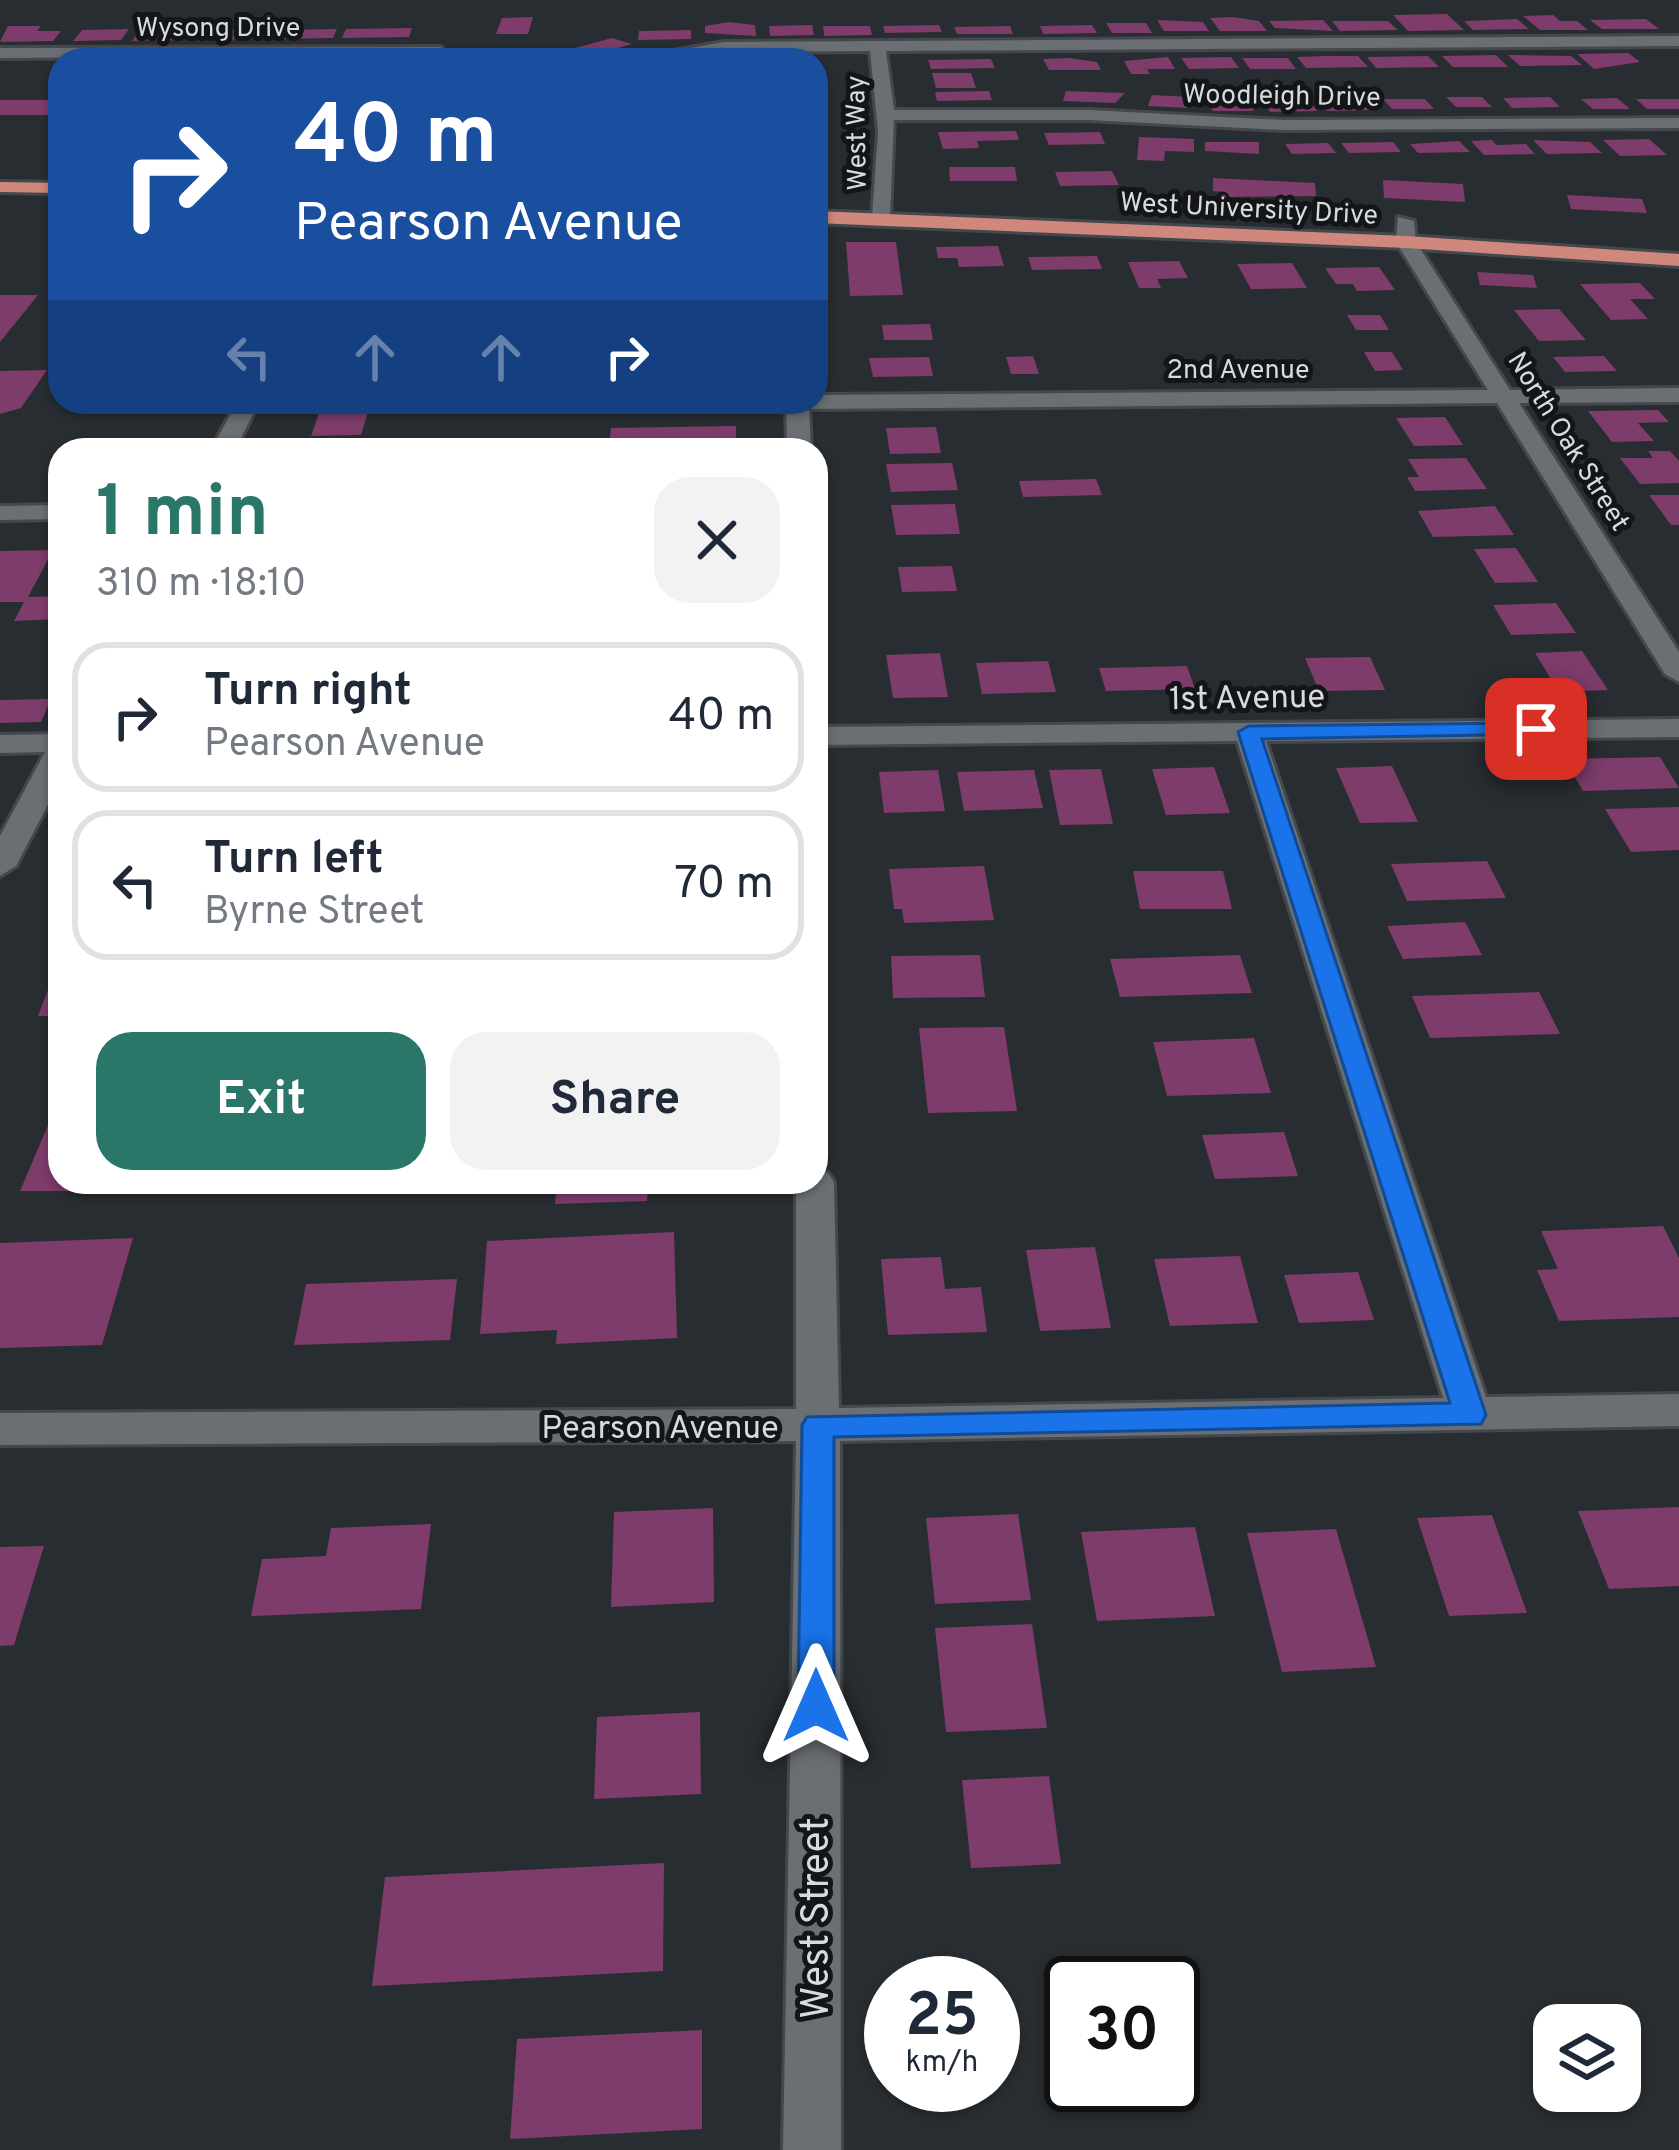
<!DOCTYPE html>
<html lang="en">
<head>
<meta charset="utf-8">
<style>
  body { margin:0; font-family:Overpass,sans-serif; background:#f2f2f3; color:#1f2937; height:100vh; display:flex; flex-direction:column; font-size:45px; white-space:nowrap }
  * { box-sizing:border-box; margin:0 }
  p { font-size:39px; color:#747a83 }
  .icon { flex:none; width:66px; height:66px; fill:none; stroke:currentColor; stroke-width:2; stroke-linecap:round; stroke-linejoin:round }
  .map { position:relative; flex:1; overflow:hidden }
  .sheet { position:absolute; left:48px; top:438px; width:780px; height:756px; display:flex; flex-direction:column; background:#fff; border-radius:36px; box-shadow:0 3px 9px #0004 }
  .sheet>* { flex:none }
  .guide { position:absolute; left:48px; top:48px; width:780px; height:366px; border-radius:36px; box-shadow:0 3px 9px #0004; background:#1a4fa0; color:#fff; overflow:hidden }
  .buttons { position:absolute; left:1533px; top:2004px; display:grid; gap:24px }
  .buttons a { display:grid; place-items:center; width:108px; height:108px; border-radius:24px; background:#fff; box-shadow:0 3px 9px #0004; font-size:60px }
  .speed { position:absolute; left:864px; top:1956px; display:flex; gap:24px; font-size:60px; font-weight:700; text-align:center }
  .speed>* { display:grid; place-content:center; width:156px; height:156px; border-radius:50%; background:#fff; box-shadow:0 3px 9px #0004; line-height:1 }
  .speed small { font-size:30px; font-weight:400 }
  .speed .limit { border:6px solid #111; border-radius:18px; background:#fff; color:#111 }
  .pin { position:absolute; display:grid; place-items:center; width:102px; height:102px; color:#fff; margin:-51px; border-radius:24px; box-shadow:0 6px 18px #0006 }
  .me { position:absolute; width:132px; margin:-66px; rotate:0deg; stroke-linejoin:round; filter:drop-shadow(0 0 9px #0008) }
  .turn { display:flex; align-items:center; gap:42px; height:252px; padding:0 48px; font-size:54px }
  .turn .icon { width:156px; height:156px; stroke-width:2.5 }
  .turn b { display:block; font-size:84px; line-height:102px }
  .lanes { display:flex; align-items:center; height:114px; padding:0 48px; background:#0003; justify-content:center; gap:60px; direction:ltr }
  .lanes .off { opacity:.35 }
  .round { display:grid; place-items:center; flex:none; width:126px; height:126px; border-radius:36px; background:#f2f2f3 }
  .overview { display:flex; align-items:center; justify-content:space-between; height:204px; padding:0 48px }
  h1 { font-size:72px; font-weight:700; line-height:90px; color:#2a7669 }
  .cta { display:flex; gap:24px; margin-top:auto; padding:24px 48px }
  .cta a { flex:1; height:138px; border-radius:36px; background:#2a7669; color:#fff; font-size:48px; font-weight:700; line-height:138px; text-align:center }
  .cta a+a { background:#f2f2f3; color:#1f2937 }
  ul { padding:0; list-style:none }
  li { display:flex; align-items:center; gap:36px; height:150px; margin:0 24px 18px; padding:0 24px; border:6px solid #e0e1e3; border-radius:36px }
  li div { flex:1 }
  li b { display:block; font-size:45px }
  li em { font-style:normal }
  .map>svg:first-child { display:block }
  .building { fill:#7d3c6a }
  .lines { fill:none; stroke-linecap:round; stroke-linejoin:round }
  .minor-casing { stroke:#44484c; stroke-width:6 }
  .highway-casing { stroke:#44484c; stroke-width:6 }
  .minor { fill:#6a6f74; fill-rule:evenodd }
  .highway { fill:#cf887b; fill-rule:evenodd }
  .route { fill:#1a73e8; stroke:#114b97; stroke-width:3 }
  .labels { text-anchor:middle; stroke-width:10; stroke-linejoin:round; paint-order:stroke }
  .far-street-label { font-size:27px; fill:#d7dade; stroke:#131517 }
  .street-label { font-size:33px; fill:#d7dade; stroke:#131517 }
  .near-street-label { font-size:39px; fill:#d7dade; stroke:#131517 }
</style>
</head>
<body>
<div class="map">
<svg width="1679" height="2150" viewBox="0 0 1679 2150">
  <rect width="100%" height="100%" fill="#282d31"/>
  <!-- building -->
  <g class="building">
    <polygon points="1447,14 1464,30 1408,31 1393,15"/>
    <polygon points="1553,15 1560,21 1577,21 1588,30 1540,30 1523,16"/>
    <polygon points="533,17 528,34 496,34 502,18"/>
    <polygon points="1233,17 1259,21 1267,31 1220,31 1210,18"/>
    <polygon points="1517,19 1529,29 1473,30 1464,21"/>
    <polygon points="1646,19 1659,29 1602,29 1590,20"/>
    <polygon points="1157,20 1203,22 1209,31 1164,31"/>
    <polygon points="1323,20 1333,31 1275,28 1269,21"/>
    <polygon points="1332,21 1388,21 1398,30 1340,31"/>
    <polygon points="729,22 755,25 756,36 705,33 705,26"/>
    <polygon points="1106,23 1146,23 1152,33 1112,33"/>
    <polygon points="812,25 814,35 770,36 769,26"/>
    <polygon points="939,25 942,32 885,33 883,26"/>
    <polygon points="1092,25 1097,33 1043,34 1040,26"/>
    <polygon points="8,26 41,26 37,31 61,31 53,41 0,42"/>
    <polygon points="143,26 170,26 166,31 189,30 182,40 132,41"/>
    <polygon points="823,26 870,26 872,35 824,36"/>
    <polygon points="1010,26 1013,34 957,34 954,27"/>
    <polygon points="412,28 409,37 342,38 346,29"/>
    <polygon points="129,29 121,40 73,41 82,30"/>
    <polygon points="266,29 260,39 200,40 206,30"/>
    <polygon points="337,29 333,38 272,39 277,30"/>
    <polygon points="691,30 691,39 638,40 639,31"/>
    <polygon points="612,38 632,44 593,55 572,49"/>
    <polygon points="1628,53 1640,62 1594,69 1577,54"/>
    <polygon points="1496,55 1508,67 1453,67 1442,56"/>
    <polygon points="1508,55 1571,56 1582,65 1520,66"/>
    <polygon points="1327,56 1358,56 1368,67 1306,68 1297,57"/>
    <polygon points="1428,56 1439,67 1376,68 1367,57"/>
    <polygon points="1168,57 1175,69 1147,69 1150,74 1131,74 1124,61"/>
    <polygon points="1231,57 1239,68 1189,69 1181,58"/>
    <polygon points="1069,58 1097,62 1101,70 1049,70 1043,59"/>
    <polygon points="1242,58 1288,58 1296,69 1250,69"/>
    <polygon points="991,59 995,68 931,69 928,60"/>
    <polygon points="932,73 971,73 976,88 936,88"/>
    <polygon points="989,91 992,100 937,101 935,92"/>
    <polygon points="1066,91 1125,93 1115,103 1063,101"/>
    <polygon points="1152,95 1191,97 1187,108 1148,106"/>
    <polygon points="1446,97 1482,97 1492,107 1456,107"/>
    <polygon points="1550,97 1560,107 1512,108 1503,98"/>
    <polygon points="1617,98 1630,109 1593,109 1581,99"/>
    <polygon points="1383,99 1425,99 1434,109 1392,109"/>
    <polygon points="1636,99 1679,99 1679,109 1647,109"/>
    <rect x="0" y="100" width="60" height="15"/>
    <polygon points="1207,100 1248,100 1254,111 1213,111"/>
    <polygon points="1310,101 1317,111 1270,112 1263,102"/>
    <polygon points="1372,101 1379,110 1326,111 1319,102"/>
    <polygon points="1016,131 1019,140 977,141 979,148 943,149 938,132"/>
    <polygon points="1100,132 1105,144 1049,145 1044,133"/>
    <polygon points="1139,137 1194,139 1194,152 1165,151 1164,161 1137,160"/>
    <polygon points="1649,139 1667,155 1620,156 1603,140"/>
    <polygon points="1492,140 1496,145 1526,144 1535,154 1484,155 1471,141"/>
    <polygon points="1533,140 1590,142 1602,153 1547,154"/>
    <polygon points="1459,141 1470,152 1418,153 1410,144"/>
    <polygon points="1205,142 1259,142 1259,154 1205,151"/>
    <polygon points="1393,142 1401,152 1349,153 1341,143"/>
    <polygon points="1328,143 1336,153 1292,154 1285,144"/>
    <polygon points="949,167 1015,167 1017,181 950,181"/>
    <polygon points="1112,171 1119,185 1060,186 1055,172"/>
    <polygon points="1213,178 1315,183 1316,196 1223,197 1223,192 1213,191"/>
    <polygon points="1383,180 1463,184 1465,202 1384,198"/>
    <polygon points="1567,195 1642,199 1647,213 1571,209"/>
    <polygon points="846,242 896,242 903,295 850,296"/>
    <polygon points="998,246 1004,266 959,267 957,258 938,258 936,247"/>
    <polygon points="1097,256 1102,269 1032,270 1028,257"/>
    <polygon points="1179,261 1188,278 1157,279 1161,288 1139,288 1128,262"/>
    <polygon points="1292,263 1307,288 1251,289 1237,264"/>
    <polygon points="1379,267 1395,290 1357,291 1353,284 1336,284 1325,268"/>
    <polygon points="1477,272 1533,275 1537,288 1480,285"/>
    <polygon points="1640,283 1655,299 1630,299 1648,319 1611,320 1580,284"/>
    <polygon points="0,295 38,295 0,342"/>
    <polygon points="1559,309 1586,340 1539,341 1514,310"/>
    <polygon points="1347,315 1380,315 1389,330 1356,330"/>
    <polygon points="930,324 933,340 884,340 882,325"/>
    <polygon points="1364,352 1392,352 1403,370 1375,371"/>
    <polygon points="1033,356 1039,374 1011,374 1006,357"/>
    <polygon points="1604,356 1617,371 1565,372 1553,357"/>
    <polygon points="929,357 933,376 873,377 869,358"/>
    <polygon points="47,370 21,408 0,414 0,371"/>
    <polygon points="674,402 733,402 733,411 674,413"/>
    <polygon points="1658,410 1669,422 1638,423 1654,441 1612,442 1588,411"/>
    <polygon points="368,412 361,435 311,436 319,413"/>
    <polygon points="1445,417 1463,445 1414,446 1396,418"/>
    <polygon points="736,426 736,448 595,450 597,439 610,438 611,428"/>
    <polygon points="936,427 941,453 890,454 886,428"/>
    <polygon points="1648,451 1670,451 1679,461 1679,483 1640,484 1620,458 1653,458"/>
    <polygon points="1466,458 1487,489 1415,491 1407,477 1419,477 1408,459"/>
    <polygon points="952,463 958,490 891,492 886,464"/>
    <polygon points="1096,479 1102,495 1023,497 1019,481"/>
    <polygon points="1649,495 1679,495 1679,525 1671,525"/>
    <polygon points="955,504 960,534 896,535 891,505"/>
    <polygon points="1495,506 1514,535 1433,537 1418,511"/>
    <polygon points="1516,548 1538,582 1495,583 1474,549"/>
    <polygon points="53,550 28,597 60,596 58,619 14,621 24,602 0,602 0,551"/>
    <polygon points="952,566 957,591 902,592 898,567"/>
    <polygon points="1556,603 1576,633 1511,635 1493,605"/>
    <polygon points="1582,651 1608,690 1559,692 1535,653"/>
    <polygon points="940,653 948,697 893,698 886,655"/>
    <polygon points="1370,657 1385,690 1319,691 1305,658"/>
    <polygon points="1048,661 1056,692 982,694 976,663"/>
    <polygon points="1187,666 1195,689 1106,691 1099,668"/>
    <polygon points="51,699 41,722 0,723 0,700"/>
    <polygon points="1660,757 1679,788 1583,791 1564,759"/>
    <polygon points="1392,766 1418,822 1360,823 1336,768"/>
    <polygon points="1214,767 1230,813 1166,815 1152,769"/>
    <polygon points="1101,769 1113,824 1060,825 1049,770"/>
    <polygon points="938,770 945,811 884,813 879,772"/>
    <polygon points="1034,770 1043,808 964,811 957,772"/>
    <polygon points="1679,807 1679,850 1631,852 1605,809"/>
    <polygon points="1487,861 1506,898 1407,901 1391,864"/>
    <polygon points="984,866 994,920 904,923 902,909 894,909 889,869"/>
    <polygon points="1133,871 1223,871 1232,909 1140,909"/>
    <polygon points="1465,922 1482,955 1403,959 1387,926"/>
    <polygon points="980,955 985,997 893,998 891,956"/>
    <polygon points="1240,955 1252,993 1120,997 1110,959"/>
    <polygon points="60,958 60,1016 38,1016"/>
    <polygon points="1539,992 1560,1034 1430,1038 1412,996"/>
    <polygon points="1004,1027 1017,1111 928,1113 919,1028"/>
    <polygon points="1254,1038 1271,1093 1167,1096 1153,1042"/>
    <polygon points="60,1097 60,1182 139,1182 136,1191 20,1191"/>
    <polygon points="1284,1132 1298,1176 1215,1179 1202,1135"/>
    <polygon points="557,1182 648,1182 647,1201 555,1204"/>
    <polygon points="1663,1226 1679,1258 1679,1317 1559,1321 1537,1270 1558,1269 1541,1231"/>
    <polygon points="674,1232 677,1338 556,1344 557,1330 480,1334 487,1241"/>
    <polygon points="133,1238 102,1345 0,1348 0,1243"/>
    <polygon points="1095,1247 1111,1328 1040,1331 1026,1250"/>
    <polygon points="1240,1256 1258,1323 1170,1326 1154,1259"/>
    <polygon points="941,1257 945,1289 981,1287 987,1332 888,1335 881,1259"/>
    <polygon points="1358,1272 1374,1320 1299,1323 1284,1275"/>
    <polygon points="457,1279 450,1340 294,1345 306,1284"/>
    <polygon points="1679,1507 1679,1586 1609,1589 1578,1511"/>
    <polygon points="713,1508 714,1602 611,1607 614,1512"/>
    <polygon points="1018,1514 1031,1600 935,1604 926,1518"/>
    <polygon points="1492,1515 1527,1613 1449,1616 1417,1518"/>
    <polygon points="431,1524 421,1609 251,1616 262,1559 326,1556 331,1528"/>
    <polygon points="1195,1527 1215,1616 1097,1621 1081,1532"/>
    <polygon points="1336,1529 1376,1667 1282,1672 1247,1533"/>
    <polygon points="44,1546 14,1645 0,1646 0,1547"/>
    <polygon points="1032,1624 1047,1728 946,1732 935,1628"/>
    <polygon points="700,1712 701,1794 594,1799 597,1717"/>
    <polygon points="1049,1776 1061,1864 971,1868 962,1780"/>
    <polygon points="664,1863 663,1971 372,1986 385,1877"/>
    <polygon points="702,2030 702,2129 510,2139 517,2039"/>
  </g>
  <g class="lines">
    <!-- minor casing -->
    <g class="minor-casing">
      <g id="minor">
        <polygon points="1679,36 1679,46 886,51 894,110 1089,110 1284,120 1679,118 1679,128 1284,130 1089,120 894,120 890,218 881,224 872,218 878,132 870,51 724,52 623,60 724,42"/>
        <polygon points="441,47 444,50 436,55 0,58 0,48"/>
        <polygon points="1398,217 1414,221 1416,242 1510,390 1679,388 1679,402 1519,403 1679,652 1679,682 1665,674 1497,403 809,409 811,450 787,450 786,402 816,402 816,395 1488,390 1396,242"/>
        <polygon points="237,402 259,402 235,450 211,450"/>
        <polygon points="60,505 60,519 0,520 0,506"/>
        <polygon points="1679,719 1679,737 1266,741 1486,1397 1679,1394 1679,1426 840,1441 841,2150 783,2150 796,1441 0,1445 0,1413 796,1409 796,1182 816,1182 816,1170 828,1173 834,1182 839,1408 1443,1398 1237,741 816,745 816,727"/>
        <polygon points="60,734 60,781 16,866 0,876 0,836 45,752 0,753 0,735"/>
      </g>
    </g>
    <!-- highway casing -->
    <g class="highway-casing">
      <g id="highway">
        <polygon points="0,182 60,183 60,193 0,192"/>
        <polygon points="816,211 1406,236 1679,254 1679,266 1406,248 816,223"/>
      </g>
    </g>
    <!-- minor -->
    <use href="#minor" class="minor"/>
    <!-- highway -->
    <use href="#highway" class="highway"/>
  </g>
  <!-- route -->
  <polygon class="route" points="1536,723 1543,725 1543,734 1262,739 1486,1415 1481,1424 834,1437 834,1706 829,1717 816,1722 803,1717 798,1706 802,1425 807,1417 1450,1403 1238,732 1249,726"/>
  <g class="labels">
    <!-- far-street labels -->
    <g class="far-street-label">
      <text x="218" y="36">Wysong Drive</text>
      <text transform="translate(1282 95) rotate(1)" y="9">Woodleigh Drive</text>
      <text transform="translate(856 133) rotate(-91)" y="9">West Way</text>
      <text transform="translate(1249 208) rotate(3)" y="9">West University Drive</text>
      <text x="1238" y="378">2nd Avenue</text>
      <text transform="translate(1569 441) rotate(58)" y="9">North Oak Street</text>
    </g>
    <!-- street labels -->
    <g class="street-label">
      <text transform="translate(1247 696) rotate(-1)" y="12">1st Avenue</text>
      <text x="660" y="1438">Pearson Avenue</text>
    </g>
    <!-- near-street labels -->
    <g class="near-street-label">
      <text transform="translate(814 1918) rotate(-90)" y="14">West Street</text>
    </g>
  </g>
</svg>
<div class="buttons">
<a><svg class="icon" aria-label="layers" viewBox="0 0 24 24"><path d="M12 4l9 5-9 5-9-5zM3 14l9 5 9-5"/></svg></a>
</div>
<div class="speed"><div>25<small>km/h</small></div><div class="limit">30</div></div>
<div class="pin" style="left:1536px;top:729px;background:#d93025"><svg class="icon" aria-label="arrive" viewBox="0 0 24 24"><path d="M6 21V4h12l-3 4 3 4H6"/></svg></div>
<svg class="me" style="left:816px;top:1706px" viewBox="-20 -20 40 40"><path d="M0-17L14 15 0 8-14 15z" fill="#1a73e8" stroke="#fff" stroke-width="4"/></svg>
<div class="guide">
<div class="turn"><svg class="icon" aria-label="right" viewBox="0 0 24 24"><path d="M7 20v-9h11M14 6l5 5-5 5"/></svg><div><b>40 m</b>Pearson Avenue</div></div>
<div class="lanes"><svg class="icon off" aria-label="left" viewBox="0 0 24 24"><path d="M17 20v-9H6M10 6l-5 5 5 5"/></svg><svg class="icon off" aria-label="ahead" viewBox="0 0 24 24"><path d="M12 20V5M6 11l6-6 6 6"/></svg><svg class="icon off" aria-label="ahead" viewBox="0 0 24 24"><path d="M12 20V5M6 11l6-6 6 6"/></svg><svg class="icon" aria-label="right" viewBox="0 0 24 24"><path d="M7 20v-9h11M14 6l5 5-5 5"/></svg></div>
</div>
<section class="sheet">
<div class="overview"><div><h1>1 min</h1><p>310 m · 18:10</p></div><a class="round"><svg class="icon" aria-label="close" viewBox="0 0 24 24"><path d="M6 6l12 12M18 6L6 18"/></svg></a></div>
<ul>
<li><svg class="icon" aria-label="right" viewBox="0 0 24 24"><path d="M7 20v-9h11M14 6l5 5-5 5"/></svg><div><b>Turn right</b><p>Pearson Avenue</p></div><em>40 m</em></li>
<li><svg class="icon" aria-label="left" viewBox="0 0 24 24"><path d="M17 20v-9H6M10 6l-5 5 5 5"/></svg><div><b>Turn left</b><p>Byrne Street</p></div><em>70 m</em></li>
</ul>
<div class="cta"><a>Exit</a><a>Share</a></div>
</section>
</div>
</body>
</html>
